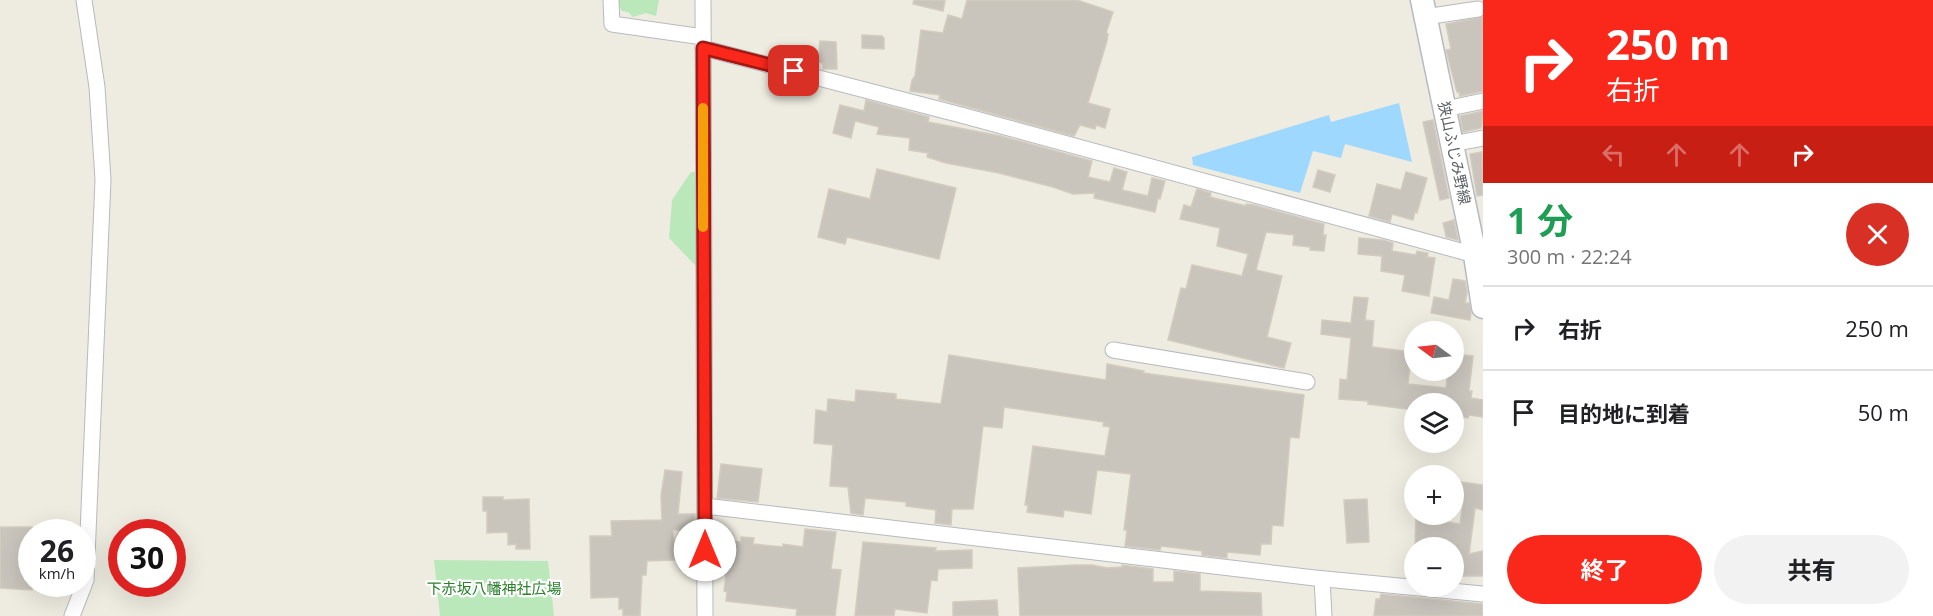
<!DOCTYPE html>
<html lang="ja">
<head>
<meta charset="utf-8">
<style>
  body { margin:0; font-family:"Open Sans","Noto Sans JP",sans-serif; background:#f2f2f2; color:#202124; height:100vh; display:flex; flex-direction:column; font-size:22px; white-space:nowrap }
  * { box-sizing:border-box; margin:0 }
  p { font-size:20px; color:#757577 }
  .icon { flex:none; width:33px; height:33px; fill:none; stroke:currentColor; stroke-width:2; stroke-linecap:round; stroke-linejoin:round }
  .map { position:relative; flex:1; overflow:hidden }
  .panel { display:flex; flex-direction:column; background:#fff; width:450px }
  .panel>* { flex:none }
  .top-card { background:#fa271b; color:#fff; overflow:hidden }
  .needle { width:39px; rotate:285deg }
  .buttons { position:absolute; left:1404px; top:321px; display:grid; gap:12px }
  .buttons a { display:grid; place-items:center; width:60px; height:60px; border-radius:50%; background:#fff; box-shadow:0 6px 24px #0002; font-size:30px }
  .speed { position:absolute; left:18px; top:519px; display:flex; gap:12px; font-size:30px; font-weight:700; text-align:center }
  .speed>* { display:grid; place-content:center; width:78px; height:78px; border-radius:50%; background:#fff; box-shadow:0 6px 24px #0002; line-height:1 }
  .speed small { font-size:15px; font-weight:400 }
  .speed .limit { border:9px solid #d22; background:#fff; color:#111 }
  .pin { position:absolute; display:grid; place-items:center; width:51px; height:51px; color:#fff; margin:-26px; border-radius:12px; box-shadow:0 3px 9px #0006 }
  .me { position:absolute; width:66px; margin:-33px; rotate:0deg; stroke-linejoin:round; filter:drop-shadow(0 0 4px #0008) }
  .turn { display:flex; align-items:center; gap:21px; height:126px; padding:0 24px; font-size:27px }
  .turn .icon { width:78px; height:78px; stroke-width:2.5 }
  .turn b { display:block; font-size:42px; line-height:51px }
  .lanes { display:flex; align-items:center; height:57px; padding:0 24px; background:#0003; justify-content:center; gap:30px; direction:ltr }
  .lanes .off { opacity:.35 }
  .round { display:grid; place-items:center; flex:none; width:63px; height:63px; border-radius:32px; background:#f2f2f2 }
  .headline { display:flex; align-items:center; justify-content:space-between; height:102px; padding:0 24px }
  h1 { font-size:36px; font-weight:700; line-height:45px; color:#1e9e55 }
  .cta { display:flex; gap:12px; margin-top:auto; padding:12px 24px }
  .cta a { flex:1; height:69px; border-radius:36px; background:#fa271b; color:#fff; font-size:24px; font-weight:700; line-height:69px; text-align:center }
  .cta a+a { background:#f2f2f2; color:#202124 }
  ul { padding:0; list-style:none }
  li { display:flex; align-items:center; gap:18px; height:84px; padding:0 24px; border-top:2px solid #e0e0e0 }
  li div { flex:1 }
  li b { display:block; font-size:22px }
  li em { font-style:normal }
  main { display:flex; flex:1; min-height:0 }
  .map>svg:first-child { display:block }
  .green { fill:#bbe8ba }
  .water { fill:#9fd8ff }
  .building { fill:#c9c5bd; stroke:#d3ccbe; stroke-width:1.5 }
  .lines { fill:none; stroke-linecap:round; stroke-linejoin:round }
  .street-casing { stroke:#b6babf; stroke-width:17 }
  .secondary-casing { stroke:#b6bbc1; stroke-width:25 }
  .street { stroke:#fff; stroke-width:15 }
  .secondary { stroke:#fff; stroke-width:22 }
  .route-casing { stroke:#a21912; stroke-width:15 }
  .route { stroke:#fa271b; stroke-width:10 }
  .slow { stroke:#f59e0b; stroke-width:10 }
  .labels { text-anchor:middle; stroke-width:4.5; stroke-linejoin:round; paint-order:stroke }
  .street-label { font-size:15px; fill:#595e63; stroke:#fff }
  .park-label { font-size:15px; fill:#2b822d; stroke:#fff }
</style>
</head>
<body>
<main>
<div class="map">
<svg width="1483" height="616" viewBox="0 0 1483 616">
  <rect width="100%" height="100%" fill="#eeebe0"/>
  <!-- green -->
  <g class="green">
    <polygon points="616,0 659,0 656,16 646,13 633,17 628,12 622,11"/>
    <polygon points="691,172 702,172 700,267 696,266 669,238 672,200"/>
    <polygon points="434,560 548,561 554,616 440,616"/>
  </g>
  <!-- water -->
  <polygon class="water" points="1399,103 1412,162 1345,144 1341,158 1313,151 1300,193 1193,165 1192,157 1329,115 1331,122"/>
  <!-- building -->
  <g class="building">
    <polygon points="914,0 945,0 943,11 913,4"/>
    <polygon points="967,0 1077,0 1113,12 1106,33 1108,34 1107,41 1088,103 1110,109 1105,128 1096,125 1095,129 1080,125 1074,136 939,99 940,95 910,91 912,80 915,76 921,30 943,33 948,15 962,19"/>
    <polygon points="1483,17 1483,91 1460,96 1459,92 1457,92 1446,50 1451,49 1446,24"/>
    <polygon points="862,35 882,36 884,38 884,49 862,48"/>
    <polygon points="820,41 836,42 837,69 823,69 823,63 818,62"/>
    <polygon points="866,100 929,117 928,122 1001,136 1092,161 1088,177 1110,182 1114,168 1127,172 1122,190 1148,196 1152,178 1165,181 1160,199 1158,198 1155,212 1094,198 1095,193 1073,194 1053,187 999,173 946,163 927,157 928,153 909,150 910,138 877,134 879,127 855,121 851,138 833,133 840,105 864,111"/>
    <polygon points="1483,111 1481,128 1463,132 1460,116"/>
    <polygon points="1433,120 1449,198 1440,200 1423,122"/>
    <polygon points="1482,152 1483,195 1477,196 1470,154"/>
    <polygon points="877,169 956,188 939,259 847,237 845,244 818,237 829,189 870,199"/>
    <polygon points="1318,170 1335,175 1330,192 1313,187"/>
    <polygon points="1406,172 1427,178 1417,213 1415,212 1413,220 1392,214 1390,222 1369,216 1377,184 1401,190"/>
    <polygon points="1197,189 1211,193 1210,197 1246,206 1246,204 1254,205 1324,224 1323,235 1326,235 1324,251 1310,250 1310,247 1293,245 1294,235 1266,232 1256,270 1282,276 1267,337 1291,343 1284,368 1168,340 1181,288 1186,289 1192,265 1242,276 1248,254 1217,246 1220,228 1180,219 1184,205 1191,207"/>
    <polygon points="1454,220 1458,240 1446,237 1445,231 1443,223"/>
    <polygon points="1359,238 1383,240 1393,243 1392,251 1416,255 1417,251 1428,253 1427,257 1435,258 1429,296 1402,291 1405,275 1381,271 1382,256 1358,254"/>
    <polygon points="1453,279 1465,281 1467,293 1465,303 1469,303 1471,313 1470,320 1431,313 1434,297 1449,300"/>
    <polygon points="1354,297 1368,298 1365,320 1374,321 1372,347 1404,351 1405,347 1414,348 1414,365 1410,364 1408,384 1446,388 1448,370 1454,370 1454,354 1473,356 1469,391 1472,391 1471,398 1483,400 1483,417 1469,415 1468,418 1454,416 1454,404 1414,404 1414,410 1368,404 1368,401 1339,399 1340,379 1347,380 1351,338 1321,334 1322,320 1351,323"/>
    <polygon points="949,355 1106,380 1107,364 1144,371 1143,373 1304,395 1299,438 1290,437 1283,526 1272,525 1271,544 1261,544 1260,555 1227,552 1227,558 1202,555 1202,551 1161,546 1160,550 1125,546 1127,530 1124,530 1131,474 1097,470 1091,514 1064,510 1063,517 1027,512 1028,505 1025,505 1033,446 1105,456 1110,427 1103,426 1104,422 1004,407 1002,428 983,426 973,509 952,509 951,525 935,523 936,510 906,506 906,502 865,498 863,515 851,513 848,487 830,486 833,445 814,443 816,410 827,412 828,399 855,402 856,390 896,394 896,399 941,404"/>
    <polygon points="721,464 762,469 758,502 717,498"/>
    <polygon points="665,470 682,472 678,514 695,514 695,530 673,530 674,560 647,561 646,575 642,575 640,616 623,616 623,609 619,609 619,597 591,598 590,536 612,536 611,521 662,520 661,496"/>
    <polygon points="1454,481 1483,485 1483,510 1475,508 1469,554 1483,551 1483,576 1454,576 1454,548 1415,548 1416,517 1460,524 1463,502 1454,500"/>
    <polygon points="483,497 503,497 503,500 529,499 530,549 516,549 516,544 508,545 508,533 506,532 487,533 487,511 483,511"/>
    <polygon points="1367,499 1369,542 1347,543 1344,500"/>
    <polygon points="0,527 32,527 32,590 0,588"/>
    <polygon points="805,529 836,532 831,569 841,570 835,616 796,616 797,609 726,601 727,592 724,591 727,566 724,565 727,540 741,542 741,537 754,538 753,544 783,547 783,544 803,547"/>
    <polygon points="863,542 936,548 935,551 972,550 972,568 938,569 937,581 931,580 927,613 895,609 894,616 855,616"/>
    <polygon points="1075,565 1092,565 1107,568 1122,567 1122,565 1153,569 1153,582 1174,582 1174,571 1200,574 1200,591 1261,593 1262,616 1020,616 1018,568"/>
    <polygon points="1381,594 1483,604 1483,616 1374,616 1376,599 1380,599"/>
    <polygon points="997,600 998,616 953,616 953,602"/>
  </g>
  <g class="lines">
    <!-- street casing -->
    <g class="street-casing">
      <g id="street">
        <polyline points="611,0 612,24 703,37"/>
        <polyline points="703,0 705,616"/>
        <polyline points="1425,17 1478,9"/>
        <polyline points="703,48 961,115 1475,255"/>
        <polyline points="1445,109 1483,101"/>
        <polyline points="1452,144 1483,138"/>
        <polyline points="1113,350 1307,382"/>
        <polyline points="705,506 1315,578 1483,594"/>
        <polyline points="1322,579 1324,616"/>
        <polyline points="72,616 86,580 103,180 97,87 84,0"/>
      </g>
    </g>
    <!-- secondary casing -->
    <g class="secondary-casing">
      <polyline id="secondary" points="1422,0 1475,255 1483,307"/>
    </g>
    <!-- street -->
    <use href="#street" class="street"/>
    <!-- secondary -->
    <use href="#secondary" class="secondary"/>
  </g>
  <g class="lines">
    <!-- route casing -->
    <g class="route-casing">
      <polyline id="route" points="705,550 703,48 794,71"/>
    </g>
    <!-- route -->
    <use href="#route" class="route"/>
    <!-- slow -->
    <polyline class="slow" points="703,227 703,108"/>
  </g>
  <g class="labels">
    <!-- street labels -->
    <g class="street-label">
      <text transform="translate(1454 153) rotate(78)" y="5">狭山ふじみ野線</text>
    </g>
    <!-- park labels -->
    <g class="park-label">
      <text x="494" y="594">下赤坂八幡神社広場</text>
    </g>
  </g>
</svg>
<div class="buttons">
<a><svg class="needle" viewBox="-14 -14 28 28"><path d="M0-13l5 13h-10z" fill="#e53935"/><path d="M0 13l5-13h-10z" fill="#757577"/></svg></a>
<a><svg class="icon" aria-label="layers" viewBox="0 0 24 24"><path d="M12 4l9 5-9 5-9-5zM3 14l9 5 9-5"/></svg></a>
<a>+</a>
<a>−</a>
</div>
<div class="speed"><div>26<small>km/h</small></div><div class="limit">30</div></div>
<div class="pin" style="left:794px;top:71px;background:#d93025"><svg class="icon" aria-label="arrive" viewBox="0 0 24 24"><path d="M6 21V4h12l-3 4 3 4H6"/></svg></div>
<svg class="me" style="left:705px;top:550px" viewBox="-20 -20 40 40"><circle r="19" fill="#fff"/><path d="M0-13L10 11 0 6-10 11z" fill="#fa271b"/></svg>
</div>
<section class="panel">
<div class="top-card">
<div class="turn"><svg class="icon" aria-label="right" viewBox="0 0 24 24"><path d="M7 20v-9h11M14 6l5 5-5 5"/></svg><div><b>250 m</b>右折</div></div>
<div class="lanes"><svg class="icon off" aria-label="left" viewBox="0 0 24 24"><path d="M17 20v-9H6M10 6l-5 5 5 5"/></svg><svg class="icon off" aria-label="ahead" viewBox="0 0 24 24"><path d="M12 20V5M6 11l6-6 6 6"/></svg><svg class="icon off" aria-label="ahead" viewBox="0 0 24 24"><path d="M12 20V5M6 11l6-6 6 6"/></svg><svg class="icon" aria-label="right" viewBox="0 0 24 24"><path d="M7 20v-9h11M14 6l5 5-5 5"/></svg></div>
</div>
<div class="headline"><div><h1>1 分</h1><p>300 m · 22:24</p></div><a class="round" style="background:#d93025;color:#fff"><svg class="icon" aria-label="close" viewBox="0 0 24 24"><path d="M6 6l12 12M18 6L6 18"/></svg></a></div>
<ul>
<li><svg class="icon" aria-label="right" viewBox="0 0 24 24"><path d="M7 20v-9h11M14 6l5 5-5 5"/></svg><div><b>右折</b></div><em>250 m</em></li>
<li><svg class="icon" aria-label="arrive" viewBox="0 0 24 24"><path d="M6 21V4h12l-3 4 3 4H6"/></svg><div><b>目的地に到着</b></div><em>50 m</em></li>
</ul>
<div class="cta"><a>終了</a><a>共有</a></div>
</section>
</main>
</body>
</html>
